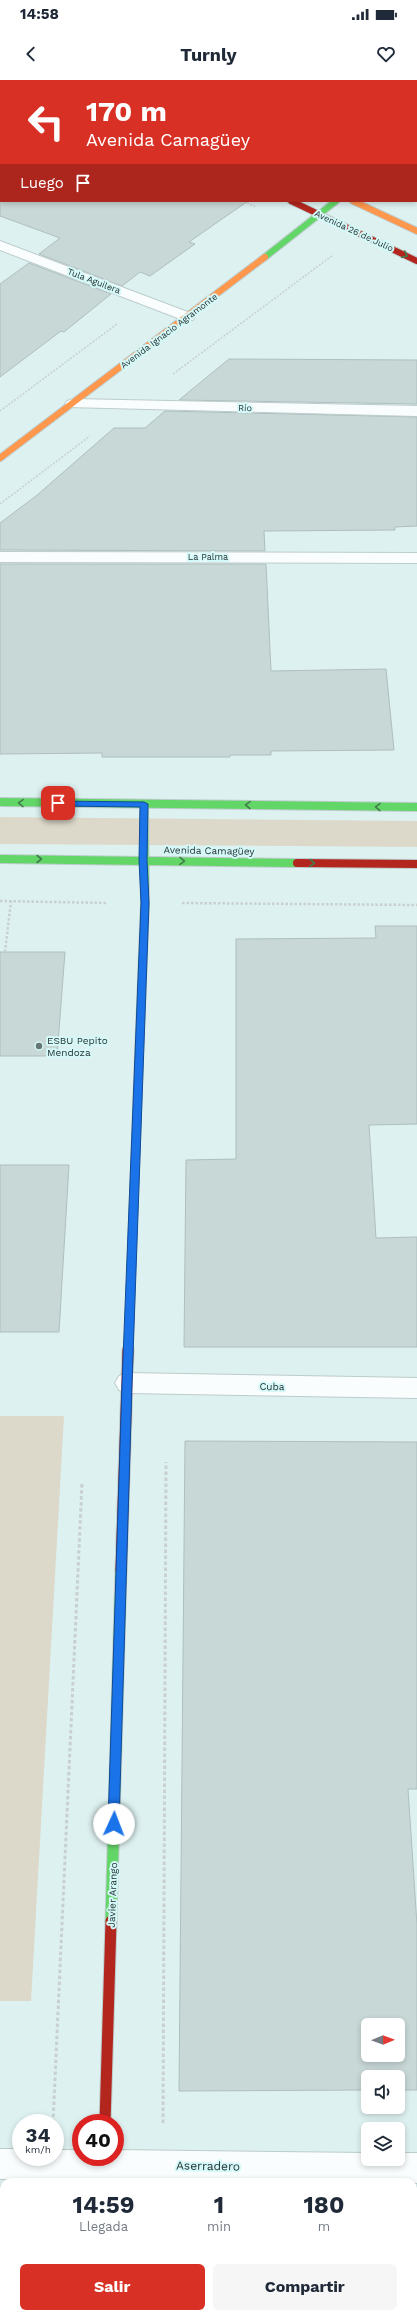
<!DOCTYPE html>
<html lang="es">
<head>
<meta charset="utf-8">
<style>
  body { margin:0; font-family:"Work Sans",sans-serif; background:#f6f6f7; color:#1f2937; height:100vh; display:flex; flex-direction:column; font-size:15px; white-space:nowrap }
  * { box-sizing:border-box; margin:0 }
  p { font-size:13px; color:#747a83 }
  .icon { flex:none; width:22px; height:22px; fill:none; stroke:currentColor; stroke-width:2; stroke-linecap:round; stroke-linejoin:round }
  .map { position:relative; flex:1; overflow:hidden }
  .drawer { position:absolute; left:0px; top:2098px; width:417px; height:140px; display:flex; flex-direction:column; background:#fff; border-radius:12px 12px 0 0; box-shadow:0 2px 6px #0003 }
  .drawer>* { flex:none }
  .hud { position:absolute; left:0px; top:0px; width:417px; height:122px; box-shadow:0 2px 6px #0003; background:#d93025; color:#fff; overflow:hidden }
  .needle { width:26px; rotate:89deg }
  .fabs { position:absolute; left:361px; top:1938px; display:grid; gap:8px }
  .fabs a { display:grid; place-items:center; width:44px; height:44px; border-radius:6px; background:#fff; box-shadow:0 2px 6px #0003; font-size:20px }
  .speed { position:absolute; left:12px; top:2034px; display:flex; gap:8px; font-size:20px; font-weight:700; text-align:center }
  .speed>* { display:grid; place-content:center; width:52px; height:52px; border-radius:50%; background:#fff; box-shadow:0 2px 6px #0003; line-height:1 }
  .speed small { font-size:10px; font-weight:400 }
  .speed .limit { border:6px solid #d22; background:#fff; color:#111 }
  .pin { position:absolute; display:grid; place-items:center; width:34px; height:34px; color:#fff; margin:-17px; border-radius:8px; box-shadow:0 2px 6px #0006 }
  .me { position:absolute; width:44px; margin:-22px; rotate:2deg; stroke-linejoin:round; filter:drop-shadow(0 0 3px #0008) }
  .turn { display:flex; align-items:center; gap:14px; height:84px; padding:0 20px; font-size:18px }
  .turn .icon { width:52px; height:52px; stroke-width:2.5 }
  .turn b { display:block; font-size:28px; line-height:34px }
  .then { display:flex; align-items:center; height:38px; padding:0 20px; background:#0003; gap:8px; font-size:15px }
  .eta { display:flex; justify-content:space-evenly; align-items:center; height:68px; text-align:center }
  .eta b { font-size:24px; font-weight:700; line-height:28px }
  .primary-button { display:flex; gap:8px; margin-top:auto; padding:8px 20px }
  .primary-button a { flex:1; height:46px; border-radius:6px; background:#d93025; color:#fff; font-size:16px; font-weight:700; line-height:46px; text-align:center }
  .primary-button a+a { background:#f6f6f7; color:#1f2937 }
  .status { display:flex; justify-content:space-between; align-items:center; height:28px; padding:0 20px; background:#fff; direction:ltr }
  .status svg { height:11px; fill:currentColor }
  header { display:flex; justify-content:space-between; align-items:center; height:52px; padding:0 20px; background:#fff; font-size:18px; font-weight:700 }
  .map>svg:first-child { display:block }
  .green { fill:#ddd9ca }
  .building { fill:#c8d8d7; stroke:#afbebe; fill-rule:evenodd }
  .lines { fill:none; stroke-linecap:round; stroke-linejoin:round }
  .street-casing { stroke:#bdcccc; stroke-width:2 }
  .fast-far2-casing { stroke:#bdcccc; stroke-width:8 }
  .fast-far1-casing { stroke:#bdcccc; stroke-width:10 }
  .fast-casing { stroke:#bdcccc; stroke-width:13 }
  .slow-far1-casing { stroke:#bdcccc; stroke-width:8 }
  .slow-casing { stroke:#bdcccc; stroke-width:10 }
  .jam-far2-casing { stroke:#bdcccc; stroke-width:8 }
  .jam-far1-casing { stroke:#bdcccc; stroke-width:10 }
  .jam-casing { stroke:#bdcccc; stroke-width:13 }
  .path-far2 { stroke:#c9d0d0; stroke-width:1.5; stroke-dasharray:2 1.5; stroke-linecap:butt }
  .path-far1 { stroke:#c9d0d0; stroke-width:2.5; stroke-dasharray:2.5 2; stroke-linecap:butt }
  .path { stroke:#c9d0d0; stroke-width:3; stroke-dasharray:3.5 2.5; stroke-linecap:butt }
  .street { fill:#fafdfd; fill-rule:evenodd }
  .fast-far2 { stroke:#63d668; stroke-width:6 }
  .fast-far1 { stroke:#63d668; stroke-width:8 }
  .fast { stroke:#63d668; stroke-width:11 }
  .slow-far1 { stroke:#ff974d; stroke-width:6 }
  .slow { stroke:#ff974d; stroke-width:8 }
  .jam-far2 { stroke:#b3261e; stroke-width:6 }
  .jam-far1 { stroke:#b3261e; stroke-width:8 }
  .jam { stroke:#b3261e; stroke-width:11 }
  .oneway { stroke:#417d4b }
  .route { fill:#1a73e8; stroke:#114b97 }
  .poi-dot { fill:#667676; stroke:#d5f9f8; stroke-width:1.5 }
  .labels { text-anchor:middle; stroke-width:4; stroke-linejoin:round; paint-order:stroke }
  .far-street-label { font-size:9px; fill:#263434; stroke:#d5f9f8 }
  .street-label { font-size:10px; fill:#263434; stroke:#d5f9f8 }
  .poi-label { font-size:10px; fill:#263434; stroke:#d5f9f8; text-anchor:start }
  .near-street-label { font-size:12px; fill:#263434; stroke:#d5f9f8 }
</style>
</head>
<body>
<div class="status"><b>14:58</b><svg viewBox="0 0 49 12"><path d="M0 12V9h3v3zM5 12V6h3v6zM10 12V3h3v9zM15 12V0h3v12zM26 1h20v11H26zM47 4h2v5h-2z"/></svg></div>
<header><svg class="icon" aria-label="back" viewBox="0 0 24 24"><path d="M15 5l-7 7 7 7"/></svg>Turnly<svg class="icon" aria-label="heart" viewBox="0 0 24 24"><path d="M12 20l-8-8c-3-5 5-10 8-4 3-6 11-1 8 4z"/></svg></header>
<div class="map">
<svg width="417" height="2238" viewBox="0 0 417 2238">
  <rect width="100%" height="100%" fill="#ddf1f0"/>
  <!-- green -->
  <g class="green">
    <polygon points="0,737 417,741 417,767 0,764"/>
    <polygon points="0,1336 64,1336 31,1921 0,1921"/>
  </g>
  <!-- building -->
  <g class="building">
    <polygon points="0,121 248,121 189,162 195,164 150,196 140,192 122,206 39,174 60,158 0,136"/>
    <polygon points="29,183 111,214 64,252 61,251 0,297 0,204"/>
    <polygon points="229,279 417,280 417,324 179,320"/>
    <polygon points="165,331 417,337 417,446 395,447 395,450 264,451 265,471 0,470 0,443 36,416 114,348 145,348"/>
    <polygon points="0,484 266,484 271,591 386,589 394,670 271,671 271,675 230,675 230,677 102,677 102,673 0,674"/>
    <polygon points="375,846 417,846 417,1044 369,1045 376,1158 417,1157 417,1267 184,1267 186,1080 236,1079 236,859 376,858"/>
    <polygon points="0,872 65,872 57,976 0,976"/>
    <polygon points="0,1085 69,1085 59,1252 0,1252"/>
    <path d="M 185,1361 L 417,1362 L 417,1709 L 408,1709 L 417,1845 L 417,2010 L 398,2010 L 398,1997 L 368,1997 L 368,2010 L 179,2011 ZM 368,1945 L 398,1945 L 398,1975 L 368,1975 Z"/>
  </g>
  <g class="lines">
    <!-- street casing -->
    <g class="street-casing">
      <g id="street">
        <polygon points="0,161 193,234 195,237 193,240 183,240 0,170"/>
        <polygon points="73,319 417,326 417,336 67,327 65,324 67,321"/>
        <polygon points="0,472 417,473 417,483 0,482"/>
        <polygon points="127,1293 417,1298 417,1318 127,1313 119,1310 115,1303 119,1296"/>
        <polygon points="0,2069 21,2069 21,2077 55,2077 55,2070 81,2070 81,2077 115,2077 115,2070 368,2073 368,2079 398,2079 398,2073 417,2073 417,2103 0,2099"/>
        <rect x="82" y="2234" width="30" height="4"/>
      </g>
    </g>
    <!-- fast-far2 casing -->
    <g class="fast-far2-casing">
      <polyline id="fast-far2" points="265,177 336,121"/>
    </g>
    <!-- fast-far1 casing -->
    <g class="fast-far1-casing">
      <g id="fast-far1">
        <polyline points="0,722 417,727"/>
        <polyline points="0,779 297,783"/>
        <polyline points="139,975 145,823 144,724"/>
      </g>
    </g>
    <!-- fast casing -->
    <g class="fast-casing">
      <polyline id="fast" points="111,1841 121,1490"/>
    </g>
    <!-- slow-far1 casing -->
    <g class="slow-far1-casing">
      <g id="slow-far1">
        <polyline points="34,0 36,1"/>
        <polyline points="353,121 417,151"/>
        <polyline points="0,378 265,177"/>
      </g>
    </g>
    <!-- slow casing -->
    <g class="slow-casing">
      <polyline id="slow" points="129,1255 139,975"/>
    </g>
    <!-- jam-far2 casing -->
    <g class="jam-far2-casing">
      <g id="jam-far2">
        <polyline points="103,0 105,1"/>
        <polyline points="291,121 417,181"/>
      </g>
    </g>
    <!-- jam-far1 casing -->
    <g class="jam-far1-casing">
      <g id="jam-far1">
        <polyline points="297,783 417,784"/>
        <polyline points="128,1271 129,1255"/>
      </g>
    </g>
    <!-- jam casing -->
    <g class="jam-casing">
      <g id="jam">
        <polyline points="121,1490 128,1270"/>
        <polyline points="105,2043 111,1841"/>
      </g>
    </g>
    <!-- path-far2 -->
    <g class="path-far2">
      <polyline points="244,121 256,127"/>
      <polyline points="173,294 333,175"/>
      <polyline points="0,331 117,244"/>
      <polyline points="0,424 90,356"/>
    </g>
    <!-- path-far1 -->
    <g class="path-far1">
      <polyline points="0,821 107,823"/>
      <polyline points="182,823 417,825"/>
      <polyline points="5,872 11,821"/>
    </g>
    <!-- path -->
    <g class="path">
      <polyline points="53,2043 82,1403"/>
      <polyline points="163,2043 166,1382"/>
      <polyline points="0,2148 4,2148"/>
      <polyline points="413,2151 417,2151"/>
      <polyline points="42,2234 42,2238"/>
      <polyline points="161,2234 161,2238"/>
    </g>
    <!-- street -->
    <use href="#street" class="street"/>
    <!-- fast-far2 -->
    <use href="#fast-far2" class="fast-far2"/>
    <!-- fast-far1 -->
    <use href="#fast-far1" class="fast-far1"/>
    <!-- fast -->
    <use href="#fast" class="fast"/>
    <!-- slow-far1 -->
    <use href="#slow-far1" class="slow-far1"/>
    <!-- slow -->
    <use href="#slow" class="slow"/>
    <!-- jam-far2 -->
    <use href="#jam-far2" class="jam-far2"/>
    <!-- jam-far1 -->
    <use href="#jam-far1" class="jam-far1"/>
    <!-- jam -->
    <use href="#jam" class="jam"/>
  </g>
  <!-- one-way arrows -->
  <defs><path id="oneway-chevron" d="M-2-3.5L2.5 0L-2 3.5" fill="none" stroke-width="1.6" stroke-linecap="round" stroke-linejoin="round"/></defs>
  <g class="oneway">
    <use href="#oneway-chevron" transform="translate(405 175) rotate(25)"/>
    <use href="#oneway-chevron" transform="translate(21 723) rotate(-179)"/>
    <use href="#oneway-chevron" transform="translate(248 725) rotate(-179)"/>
    <use href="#oneway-chevron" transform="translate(378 727) rotate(-179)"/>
    <use href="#oneway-chevron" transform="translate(39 779)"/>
    <use href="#oneway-chevron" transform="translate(182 781) rotate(1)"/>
    <use href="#oneway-chevron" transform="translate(312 783) rotate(1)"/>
  </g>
  <!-- route -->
  <polygon class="route" points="55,721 144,722 148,724 147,780 149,823 132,1304 119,1744 114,1749 108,1744 122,1304 141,823 139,780 140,727 58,726 54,723"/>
  <!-- markers -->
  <circle class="poi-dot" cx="39" cy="966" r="4"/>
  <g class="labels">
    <!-- far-street labels -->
    <g class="far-street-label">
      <text transform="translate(354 151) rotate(25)" y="3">Avenida 26 de Julio</text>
      <text transform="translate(94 201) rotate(21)" y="3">Tula Aguilera</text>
      <text transform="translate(169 251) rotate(-37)" y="3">Avenida Ignacio Agramonte</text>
      <text transform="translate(245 328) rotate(1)" y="3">Río</text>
      <text x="208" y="480">La Palma</text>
    </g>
    <!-- street labels -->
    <g class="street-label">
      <text transform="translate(209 770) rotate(1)" y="4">Avenida Camagüey</text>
      <text transform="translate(272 1306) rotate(1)" y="4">Cuba</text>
      <text transform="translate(112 1815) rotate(-88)" y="4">Javier Arango</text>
    </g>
    <!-- poi labels -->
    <g class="poi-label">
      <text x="47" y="964">ESBU Pepito<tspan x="47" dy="12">Mendoza</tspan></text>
    </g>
    <!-- near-street labels -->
    <g class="near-street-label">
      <text transform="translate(208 2086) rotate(1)" y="4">Aserradero</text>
    </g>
  </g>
</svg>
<div class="fabs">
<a><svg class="needle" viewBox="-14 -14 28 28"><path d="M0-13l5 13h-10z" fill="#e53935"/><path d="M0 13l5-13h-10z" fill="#747a83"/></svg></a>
<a><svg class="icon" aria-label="sound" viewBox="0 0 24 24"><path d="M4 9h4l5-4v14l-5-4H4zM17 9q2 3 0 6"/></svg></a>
<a><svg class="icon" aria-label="layers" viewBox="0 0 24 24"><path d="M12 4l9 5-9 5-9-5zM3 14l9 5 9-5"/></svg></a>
</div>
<div class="speed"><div>34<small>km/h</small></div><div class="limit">40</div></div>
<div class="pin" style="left:58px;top:723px;background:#d93025"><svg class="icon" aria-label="arrive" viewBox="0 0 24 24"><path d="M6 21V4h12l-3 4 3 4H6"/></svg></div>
<svg class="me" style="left:114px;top:1744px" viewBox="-20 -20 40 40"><circle r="19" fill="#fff"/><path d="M0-13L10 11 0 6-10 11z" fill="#1a73e8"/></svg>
<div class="hud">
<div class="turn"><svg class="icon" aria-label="left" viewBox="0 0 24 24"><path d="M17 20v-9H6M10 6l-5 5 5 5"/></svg><div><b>170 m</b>Avenida Camagüey</div></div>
<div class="then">Luego<svg class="icon" aria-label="arrive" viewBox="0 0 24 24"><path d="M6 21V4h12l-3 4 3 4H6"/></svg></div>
</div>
<section class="drawer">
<div class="eta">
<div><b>14:59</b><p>Llegada</p></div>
<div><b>1</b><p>min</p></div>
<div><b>180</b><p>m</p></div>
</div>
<div class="primary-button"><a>Salir</a><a>Compartir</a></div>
</section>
</div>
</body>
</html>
